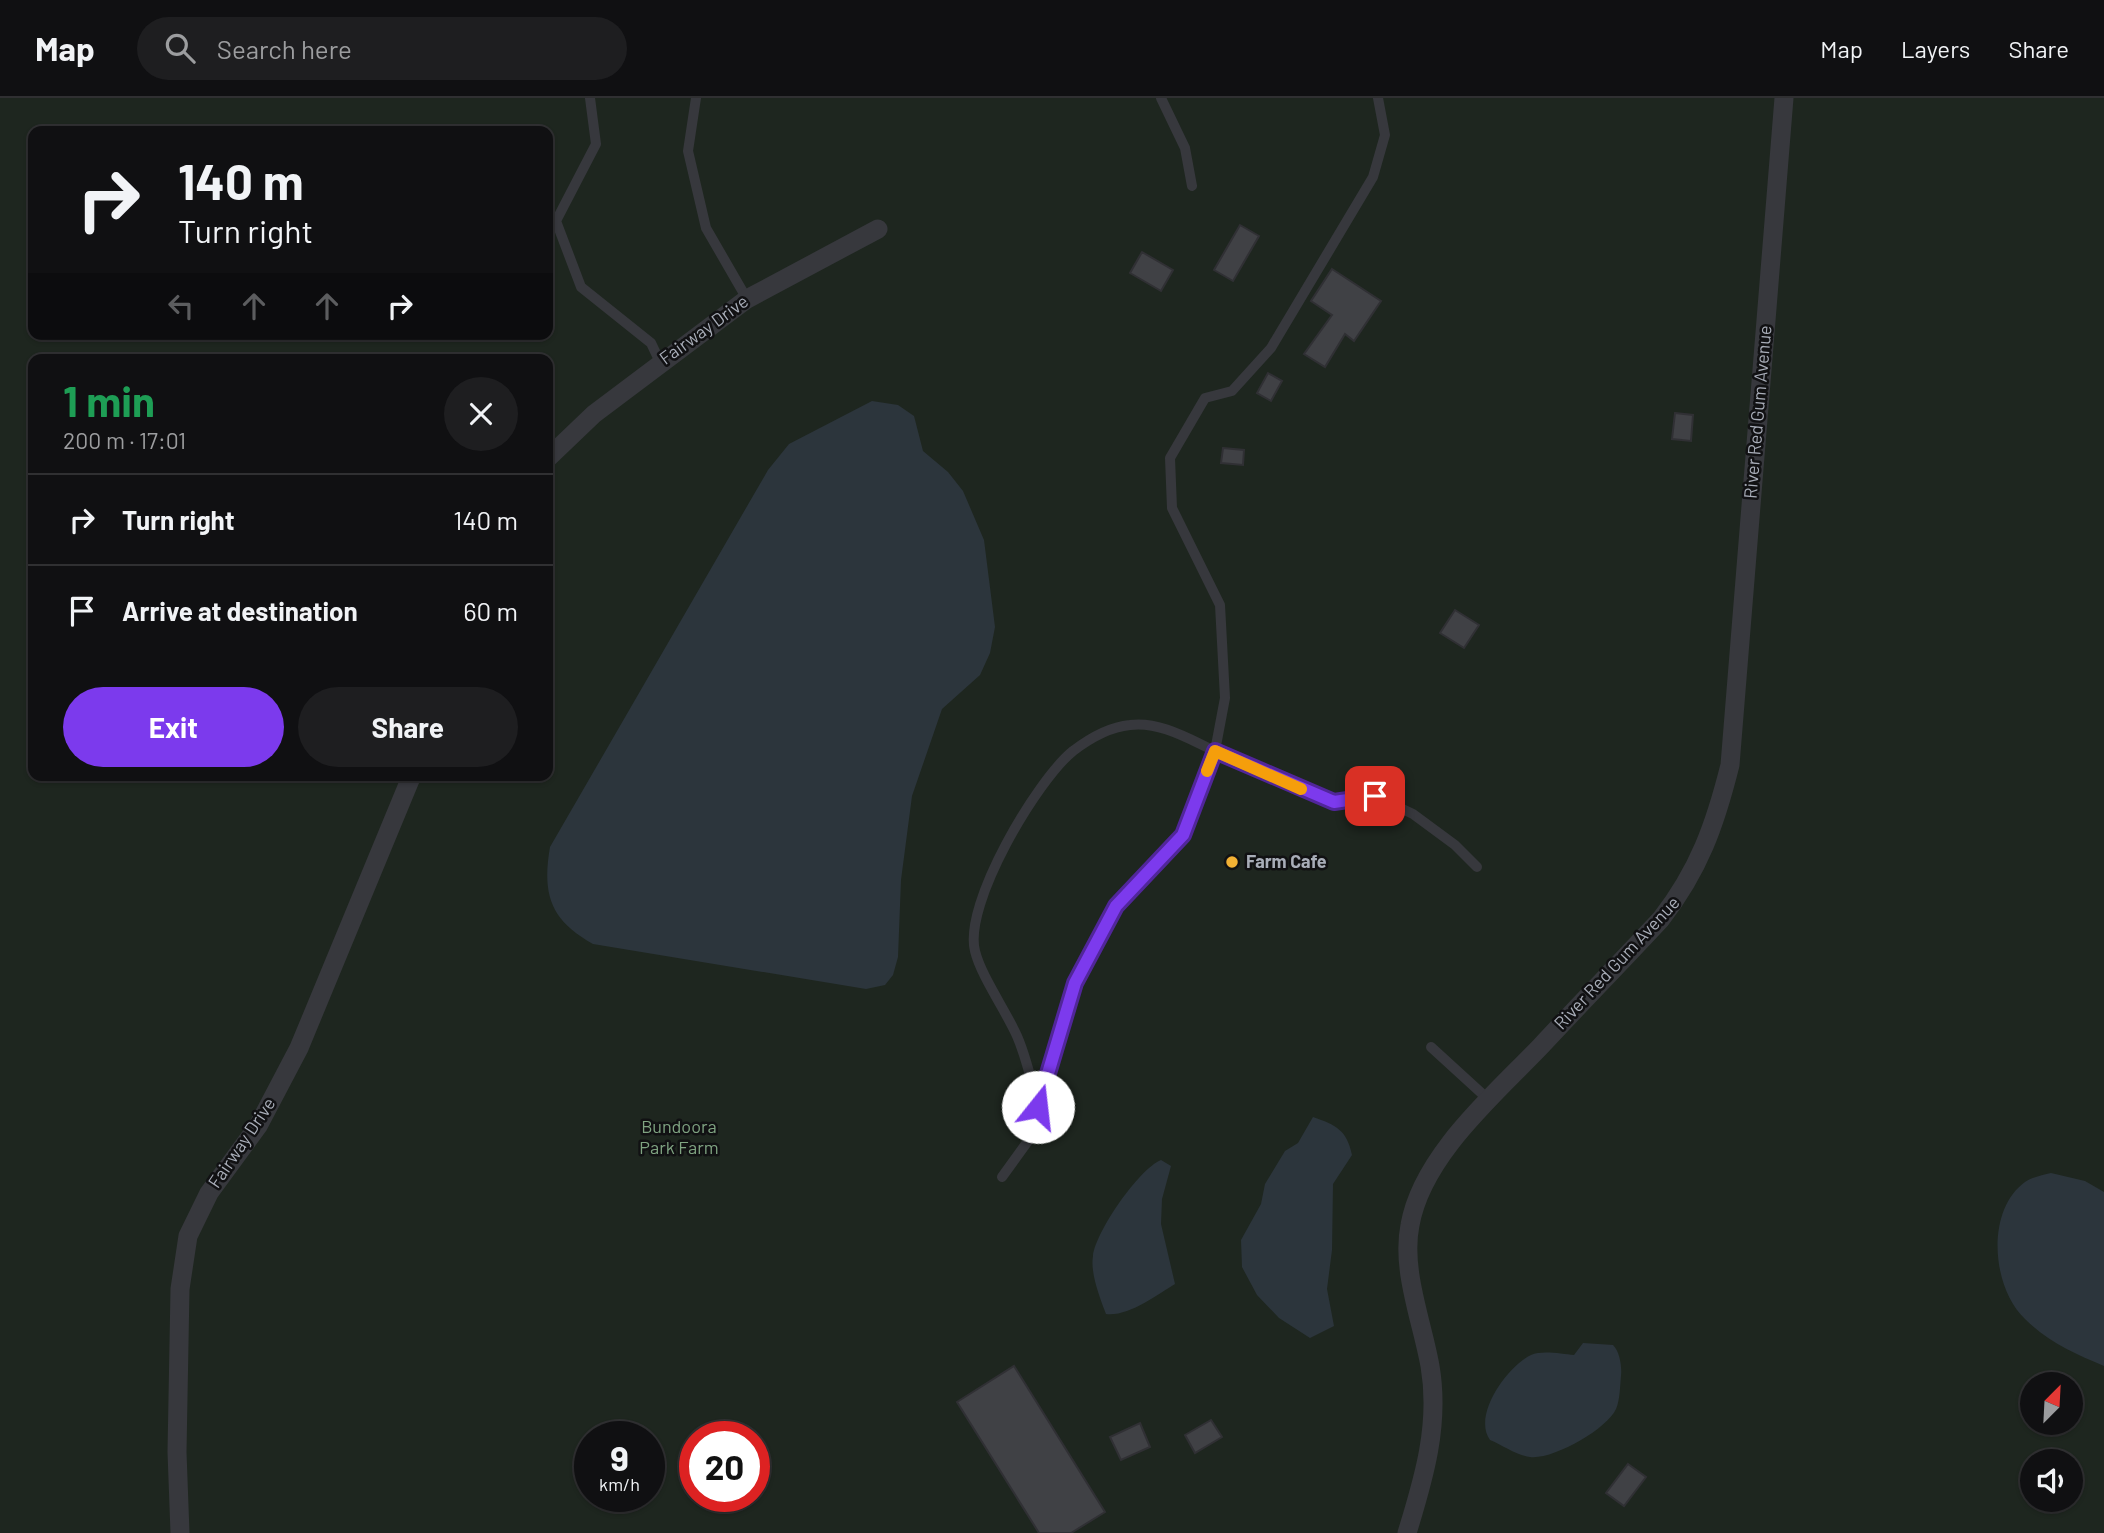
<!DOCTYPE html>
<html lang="en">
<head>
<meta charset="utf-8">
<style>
  body { margin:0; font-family:Barlow,sans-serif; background:#1e1e20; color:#f1f3f6; height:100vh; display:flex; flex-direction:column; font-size:26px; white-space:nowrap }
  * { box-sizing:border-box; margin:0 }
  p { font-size:23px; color:#9c9d9f }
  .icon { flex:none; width:38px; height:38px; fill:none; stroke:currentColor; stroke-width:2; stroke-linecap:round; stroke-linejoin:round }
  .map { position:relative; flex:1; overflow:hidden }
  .side { position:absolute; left:28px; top:256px; width:525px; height:427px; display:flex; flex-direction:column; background:#101012; border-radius:14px; box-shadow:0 2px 5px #0004,0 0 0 2px #303032 }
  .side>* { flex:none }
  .guide { position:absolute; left:28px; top:28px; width:525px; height:214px; border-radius:14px; box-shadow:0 2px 5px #0004,0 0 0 2px #303032; background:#101012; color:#f1f3f6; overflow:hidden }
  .needle { width:46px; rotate:24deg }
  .controls { position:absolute; left:2020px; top:1274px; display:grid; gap:14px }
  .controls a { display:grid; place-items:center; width:63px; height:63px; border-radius:50%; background:#101012; box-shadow:0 2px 5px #0004,0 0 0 2px #303032; font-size:35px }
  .speed { position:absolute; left:574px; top:1323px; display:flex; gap:14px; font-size:35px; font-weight:700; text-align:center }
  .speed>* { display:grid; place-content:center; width:91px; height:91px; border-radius:50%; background:#101012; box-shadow:0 2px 5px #0004,0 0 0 2px #303032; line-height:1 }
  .speed small { font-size:18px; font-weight:400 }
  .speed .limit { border:10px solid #d22; background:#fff; color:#111 }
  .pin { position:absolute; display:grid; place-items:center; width:60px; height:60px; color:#fff; margin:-30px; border-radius:14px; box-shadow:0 4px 10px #0006 }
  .me { position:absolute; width:77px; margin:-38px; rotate:16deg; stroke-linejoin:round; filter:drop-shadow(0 0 5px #0008) }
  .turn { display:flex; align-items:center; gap:24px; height:147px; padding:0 35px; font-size:32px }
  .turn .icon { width:91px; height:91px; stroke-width:2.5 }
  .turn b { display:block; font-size:49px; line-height:60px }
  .lanes { display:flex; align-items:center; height:66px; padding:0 35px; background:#0003; justify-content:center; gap:35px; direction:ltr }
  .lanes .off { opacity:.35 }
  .round { display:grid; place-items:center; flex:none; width:74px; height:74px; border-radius:37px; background:#1e1e20 }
  .summary { display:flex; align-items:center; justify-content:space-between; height:119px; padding:0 35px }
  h1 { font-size:42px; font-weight:700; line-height:52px; color:#1e9e55 }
  .button { display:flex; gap:14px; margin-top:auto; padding:14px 35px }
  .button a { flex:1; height:80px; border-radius:42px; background:#7c3aed; color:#fff; font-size:28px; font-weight:700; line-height:80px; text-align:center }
  .button a+a { background:#1e1e20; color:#f1f3f6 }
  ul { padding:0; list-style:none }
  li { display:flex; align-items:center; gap:21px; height:91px; padding:0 35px; border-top:2px solid #303032 }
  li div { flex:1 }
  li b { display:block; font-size:26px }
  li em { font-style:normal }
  header { display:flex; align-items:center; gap:42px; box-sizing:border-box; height:98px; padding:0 35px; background:#101012; border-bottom:2px solid #303032 }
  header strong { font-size:33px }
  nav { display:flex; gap:38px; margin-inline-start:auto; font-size:24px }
  .search { width:490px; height:63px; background:#1e1e20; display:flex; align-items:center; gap:18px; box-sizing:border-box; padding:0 24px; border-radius:38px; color:#9c9d9f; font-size:26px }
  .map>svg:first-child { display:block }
  .green { fill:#1e261f; fill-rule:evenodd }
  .water { fill:#2c353c }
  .building { fill:#404145; stroke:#303034; stroke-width:2 }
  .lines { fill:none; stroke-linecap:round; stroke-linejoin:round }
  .service { stroke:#37383d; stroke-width:10 }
  .minor { stroke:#37383d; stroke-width:19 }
  .route-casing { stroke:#51269a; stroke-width:18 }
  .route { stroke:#7c3aed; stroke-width:12 }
  .slow { stroke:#f59e0b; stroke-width:12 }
  .poi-dot { fill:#f2b134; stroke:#111113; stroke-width:2.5 }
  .labels { text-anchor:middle; stroke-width:5; stroke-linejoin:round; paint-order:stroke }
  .street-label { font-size:18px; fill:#a8adb8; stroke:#111113 }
  .poi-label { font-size:18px; font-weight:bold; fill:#a8adb8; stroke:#111113; text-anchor:start }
  .park-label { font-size:18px; fill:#7fa381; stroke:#111113 }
</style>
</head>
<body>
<header>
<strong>Map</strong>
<div class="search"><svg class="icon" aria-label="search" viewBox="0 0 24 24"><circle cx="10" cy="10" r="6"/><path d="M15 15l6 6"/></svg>Search here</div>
<nav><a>Map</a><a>Layers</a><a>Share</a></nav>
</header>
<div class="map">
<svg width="2104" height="1435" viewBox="0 0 2104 1435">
  <rect width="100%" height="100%" fill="#161618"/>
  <!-- green -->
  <path class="green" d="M 0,0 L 2104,0 L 2104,1435 L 0,1435 ZM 33,33 L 548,33 L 548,236 L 33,236 ZM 33,261 L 548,261 L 548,677 L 33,677 ZM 2032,1286 L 2070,1286 L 2070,1325 L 2032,1325 ZM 590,1339 L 649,1339 L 649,1398 L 590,1398 ZM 695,1339 L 754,1339 L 754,1398 L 695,1398 ZM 2032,1363 L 2070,1363 L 2070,1402 L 2032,1402 Z"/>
  <!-- water -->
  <g class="water">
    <path d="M 872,303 L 898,307 L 914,318 L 923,353 L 948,374 L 963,393 L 984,442 L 995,529 L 990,555 L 980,577 L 942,611 L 912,698 L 901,782 L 898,859 L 893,877 L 885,887 L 866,891 L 593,846 C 550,822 542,796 550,749 L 768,372 L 789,346 Z"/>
    <path d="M 1313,1019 C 1336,1027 1347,1032 1352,1057 L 1333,1086 L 1332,1152 L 1327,1191 L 1334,1228 L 1310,1240 L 1279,1220 L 1257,1197 L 1242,1169 L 1241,1142 L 1261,1106 L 1265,1086 L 1285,1053 L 1298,1045 Z"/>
    <path d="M 1161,1062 L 1171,1068 L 1162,1101 L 1161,1126 L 1175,1186 C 1157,1197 1128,1219 1106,1216 C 1100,1200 1090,1175 1093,1158 C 1096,1133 1139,1071 1161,1062 Z"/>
    <path d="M 2051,1075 L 2085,1083 L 2104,1094 L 2104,1268 C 2075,1256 2048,1244 2025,1221 C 1992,1190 1985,1113 2025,1084 C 2032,1079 2043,1077 2051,1075 Z"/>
    <path d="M 1583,1245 L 1613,1247 C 1620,1254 1622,1269 1621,1278 C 1620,1288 1620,1302 1616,1311 C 1607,1331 1553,1362 1530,1359 C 1518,1358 1502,1347 1490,1342 C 1472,1317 1508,1268 1531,1257 C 1542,1252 1562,1256 1574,1257 Z"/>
  </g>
  <!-- building -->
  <g class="building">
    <polygon points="1240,127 1259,138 1233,183 1214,172"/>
    <polygon points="1142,154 1173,172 1161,193 1130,175"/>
    <polygon points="1332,171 1381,203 1354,243 1345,236 1325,269 1304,256 1332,217 1311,203"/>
    <polygon points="1268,275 1282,283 1271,303 1257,295"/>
    <polygon points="1675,315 1693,317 1691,343 1672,341"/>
    <polygon points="1223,350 1244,352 1243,367 1221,365"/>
    <polygon points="1455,512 1479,527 1464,550 1440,535"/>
    <polygon points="1014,1268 1105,1414 1071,1435 1039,1435 957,1304"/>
    <polygon points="1211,1322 1222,1339 1195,1355 1185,1337"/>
    <polygon points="1140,1325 1150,1349 1121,1362 1110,1339"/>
    <polygon points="1628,1366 1646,1379 1624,1408 1606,1395"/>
  </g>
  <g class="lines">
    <!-- service -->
    <g class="service">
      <polyline points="590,0 596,46 556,123 581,189 651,245 660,264"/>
      <polyline points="696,0 688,53 706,130 747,201"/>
      <polyline points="1161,0 1185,50 1192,88"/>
      <polyline points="1378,0 1385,37 1373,79 1271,250 1232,293 1205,300 1170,360 1172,410 1220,507 1225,600 1215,653 1334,704 1375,698 1413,716 1455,747 1477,769"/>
      <polyline points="1431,949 1489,1002"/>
      <path d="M 1002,1079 L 1028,1043 L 1075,885 L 1116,808 L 1183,737 L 1215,653 C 1189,641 1159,623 1130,627 C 1109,629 1090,640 1073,653 C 1037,682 963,806 975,853 C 981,878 1006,913 1017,938 C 1027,961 1032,985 1038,1009"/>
    </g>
    <!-- minor -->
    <g class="minor">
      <polyline points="548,360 594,316 747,201 878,131"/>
      <polyline points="180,1435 177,1354 180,1191 188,1138 209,1095 258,1028 299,950 412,677"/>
      <path d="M 1407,1435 C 1424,1380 1440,1326 1430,1268 C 1422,1223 1401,1172 1410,1127 C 1422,1058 1494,997 1540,949 C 1580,906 1621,864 1661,821 C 1699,772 1715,727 1730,667 L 1784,0"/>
    </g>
  </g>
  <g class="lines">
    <!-- route casing -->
    <g class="route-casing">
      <polyline id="route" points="1038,1009 1075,885 1116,808 1183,737 1215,653 1334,704 1375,698"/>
    </g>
    <!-- route -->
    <use href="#route" class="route"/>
    <!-- slow -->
    <polyline class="slow" points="1207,673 1215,653 1301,691"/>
  </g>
  <!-- markers -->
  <circle class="poi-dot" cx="1232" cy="764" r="7"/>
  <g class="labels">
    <!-- street labels -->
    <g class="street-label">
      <text transform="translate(704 232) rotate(-36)" y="6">Fairway Drive</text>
      <text transform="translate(1758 314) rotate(-85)" y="6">River Red Gum Avenue</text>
      <text transform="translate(1617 865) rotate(-47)" y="6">River Red Gum Avenue</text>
      <text transform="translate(242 1045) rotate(-56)" y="6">Fairway Drive</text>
    </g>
    <!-- poi labels -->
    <g class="poi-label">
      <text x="1246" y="770">Farm Cafe</text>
    </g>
    <!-- park labels -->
    <g class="park-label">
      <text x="679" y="1035">Bundoora<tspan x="679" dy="21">Park Farm</tspan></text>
    </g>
  </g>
</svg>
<div class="controls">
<a><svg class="needle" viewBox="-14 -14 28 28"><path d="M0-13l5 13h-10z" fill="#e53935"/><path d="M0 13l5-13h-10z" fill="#9c9d9f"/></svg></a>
<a><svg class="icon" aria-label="sound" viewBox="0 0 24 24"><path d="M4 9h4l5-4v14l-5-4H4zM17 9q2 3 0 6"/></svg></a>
</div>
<div class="speed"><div>9<small>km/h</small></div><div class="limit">20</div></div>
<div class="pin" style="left:1375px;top:698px;background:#d93025"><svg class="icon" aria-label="arrive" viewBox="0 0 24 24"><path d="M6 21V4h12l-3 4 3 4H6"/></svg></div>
<svg class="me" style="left:1038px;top:1009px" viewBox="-20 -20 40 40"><circle r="19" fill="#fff"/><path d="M0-13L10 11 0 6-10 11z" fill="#7c3aed"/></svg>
<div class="guide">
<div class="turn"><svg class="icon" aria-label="right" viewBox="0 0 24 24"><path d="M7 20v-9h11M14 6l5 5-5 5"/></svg><div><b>140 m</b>Turn right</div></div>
<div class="lanes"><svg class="icon off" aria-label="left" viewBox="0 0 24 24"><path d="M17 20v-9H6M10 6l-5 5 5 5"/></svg><svg class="icon off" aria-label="ahead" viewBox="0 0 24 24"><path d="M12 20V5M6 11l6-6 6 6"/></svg><svg class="icon off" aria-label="ahead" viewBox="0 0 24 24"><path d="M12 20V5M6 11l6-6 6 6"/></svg><svg class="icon" aria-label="right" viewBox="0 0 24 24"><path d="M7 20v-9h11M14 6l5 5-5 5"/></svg></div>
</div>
<section class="side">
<div class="summary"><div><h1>1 min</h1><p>200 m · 17:01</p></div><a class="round"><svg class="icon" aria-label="close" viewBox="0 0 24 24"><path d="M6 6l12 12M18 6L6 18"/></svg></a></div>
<ul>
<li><svg class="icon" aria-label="right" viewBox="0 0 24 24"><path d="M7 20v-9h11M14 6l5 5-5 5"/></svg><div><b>Turn right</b></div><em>140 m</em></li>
<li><svg class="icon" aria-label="arrive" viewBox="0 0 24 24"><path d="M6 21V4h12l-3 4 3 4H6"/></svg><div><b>Arrive at destination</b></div><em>60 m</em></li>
</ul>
<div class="button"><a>Exit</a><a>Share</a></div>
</section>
</div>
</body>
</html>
